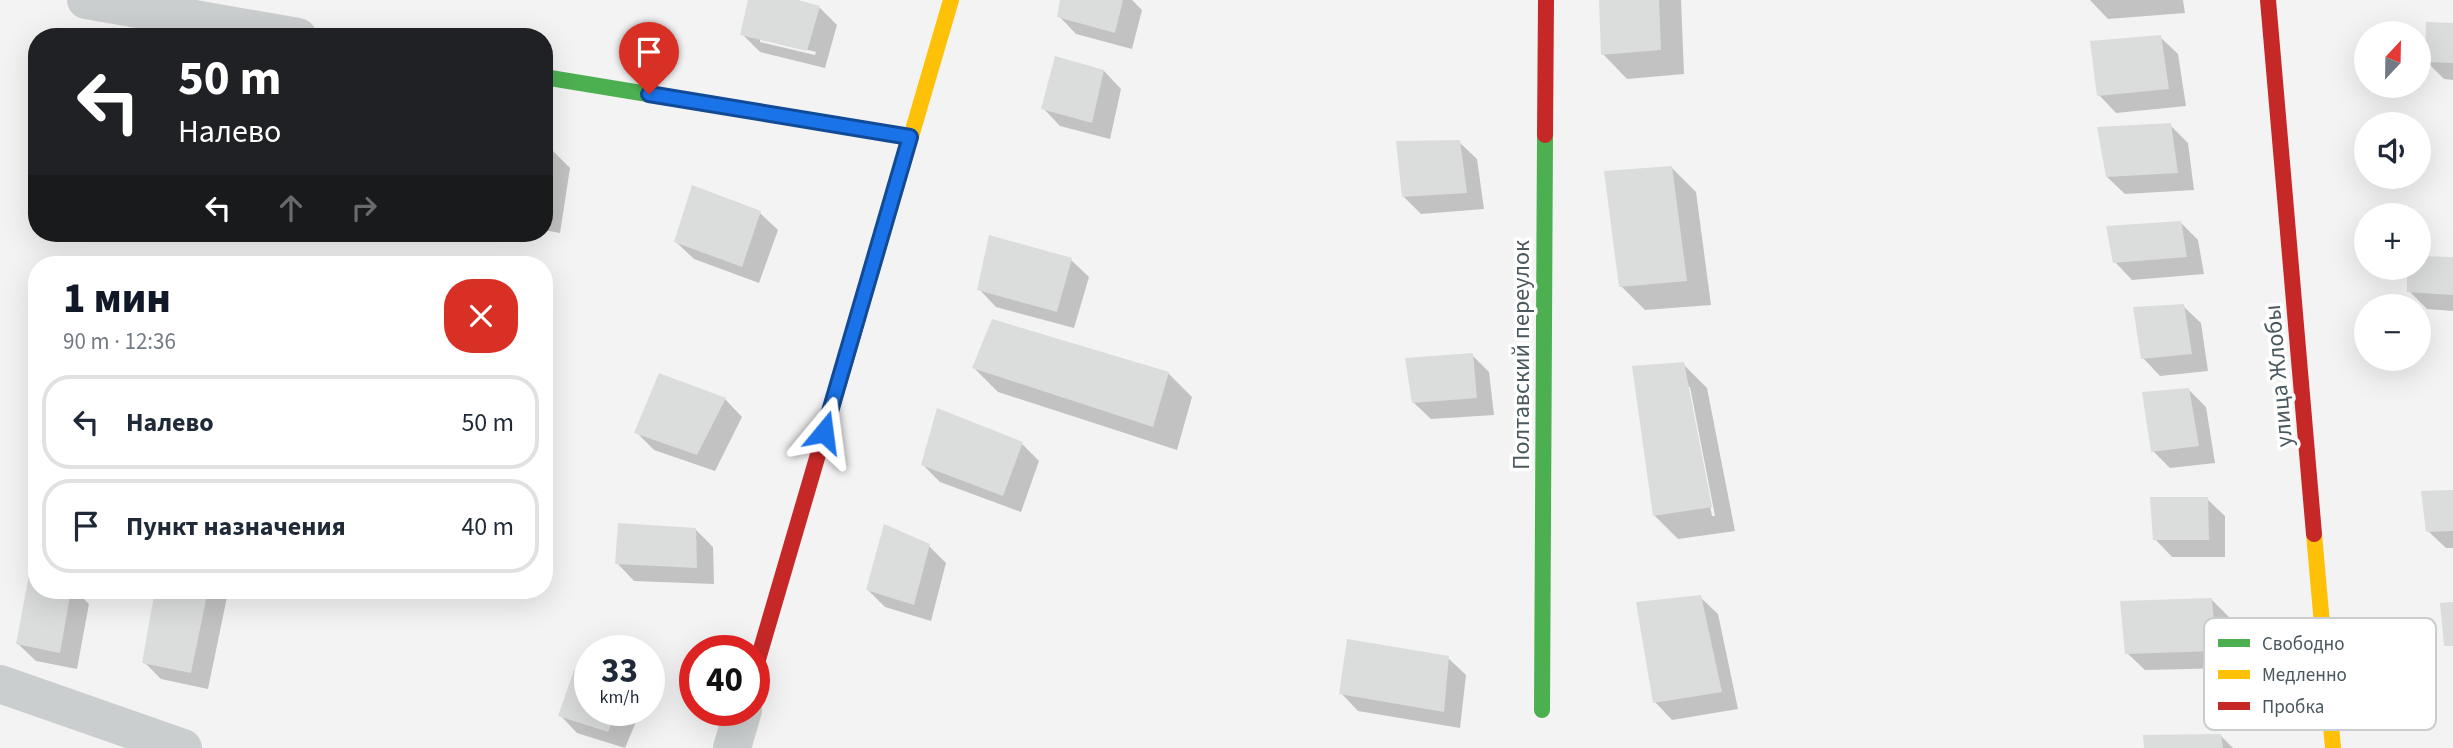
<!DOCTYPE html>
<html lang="ru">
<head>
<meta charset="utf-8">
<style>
  body { margin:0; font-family:"Source Sans 3",sans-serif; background:#f6f6f7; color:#1f2937; height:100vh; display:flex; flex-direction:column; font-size:26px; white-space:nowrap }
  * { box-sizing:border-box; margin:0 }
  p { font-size:23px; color:#747a83 }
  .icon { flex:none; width:38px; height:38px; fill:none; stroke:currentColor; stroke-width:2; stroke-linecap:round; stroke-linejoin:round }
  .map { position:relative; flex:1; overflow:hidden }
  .drawer { position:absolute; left:28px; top:256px; width:525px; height:343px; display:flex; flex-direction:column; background:#fff; border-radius:28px; box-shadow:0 7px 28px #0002 }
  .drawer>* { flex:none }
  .guide { position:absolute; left:28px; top:28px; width:525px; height:214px; border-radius:28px; box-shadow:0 7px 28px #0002; background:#202124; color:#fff; overflow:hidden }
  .needle { width:46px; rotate:22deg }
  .buttons { position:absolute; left:2354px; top:21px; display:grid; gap:14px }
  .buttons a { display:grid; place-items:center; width:77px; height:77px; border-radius:50%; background:#fff; box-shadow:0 7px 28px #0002; font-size:35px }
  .speed { position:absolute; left:574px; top:635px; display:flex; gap:14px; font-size:35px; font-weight:700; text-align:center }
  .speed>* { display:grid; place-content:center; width:91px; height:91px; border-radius:50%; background:#fff; box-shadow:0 7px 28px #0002; line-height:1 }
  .speed small { font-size:18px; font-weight:400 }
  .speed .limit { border:10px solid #d22; background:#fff; color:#111 }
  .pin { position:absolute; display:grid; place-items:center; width:60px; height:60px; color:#fff; margin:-72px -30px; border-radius:50% 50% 50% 0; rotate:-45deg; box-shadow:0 0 7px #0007 }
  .pin .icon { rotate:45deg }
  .me { position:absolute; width:77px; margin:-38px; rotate:16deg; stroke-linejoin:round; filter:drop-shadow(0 0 5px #0008) }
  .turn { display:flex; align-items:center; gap:24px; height:147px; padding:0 35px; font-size:32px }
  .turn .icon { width:91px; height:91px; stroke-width:2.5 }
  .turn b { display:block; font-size:49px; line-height:60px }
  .lanes { display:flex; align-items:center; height:66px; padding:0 35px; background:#0003; justify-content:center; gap:35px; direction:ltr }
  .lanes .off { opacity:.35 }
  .round { display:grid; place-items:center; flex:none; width:74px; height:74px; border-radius:28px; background:#f6f6f7 }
  .summary { display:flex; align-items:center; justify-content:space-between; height:119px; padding:0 35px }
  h1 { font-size:42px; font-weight:800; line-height:52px; color:#111827 }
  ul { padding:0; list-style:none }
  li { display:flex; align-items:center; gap:21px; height:94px; margin:0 14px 10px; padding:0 21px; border:4px solid #e0e1e3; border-radius:28px }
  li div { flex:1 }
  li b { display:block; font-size:26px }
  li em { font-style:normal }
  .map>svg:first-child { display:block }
  .shadow { fill:#0003; fill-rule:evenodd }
  .building { fill:#dbdcdc }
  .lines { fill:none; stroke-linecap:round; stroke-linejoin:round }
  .street { stroke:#cbcecf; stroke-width:38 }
  .fast { stroke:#4caf50; stroke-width:16 }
  .slow { stroke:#ffc107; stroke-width:16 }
  .jam { stroke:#c62828; stroke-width:16 }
  .route-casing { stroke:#114b97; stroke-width:18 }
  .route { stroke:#1a73e8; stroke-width:12 }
  .labels { text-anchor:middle; stroke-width:7; stroke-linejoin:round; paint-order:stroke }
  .street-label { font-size:24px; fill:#4b595f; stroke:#fff }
  .key { fill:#fff; stroke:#c9cdcf; stroke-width:2 }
  .key-label { font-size:19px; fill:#4b595f }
</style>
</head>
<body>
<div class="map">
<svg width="2453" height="748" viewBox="0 0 2453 748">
  <rect width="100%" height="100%" fill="#f4f3f3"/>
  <!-- shadow -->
  <g class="shadow">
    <path d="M 750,0 L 791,0 L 820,8 L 837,25 L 825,68 L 760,52 L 742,34 ZM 760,38 L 816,52 L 815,55 L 760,42 Z"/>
    <polygon points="1061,0 1132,0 1142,10 1132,49 1076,34 1059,16"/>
    <polygon points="1600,0 1681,0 1684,74 1627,79 1603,54"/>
    <polygon points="2090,0 2183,0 2185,13 2108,19"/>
    <polygon points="2453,24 2453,80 2444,79 2427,62"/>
    <polygon points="2160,37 2178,54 2186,106 2116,113 2099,95"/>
    <polygon points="1104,71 1121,89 1110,139 1060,126 1043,108"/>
    <polygon points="2170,125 2188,143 2194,190 2125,194 2107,177"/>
    <polygon points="1459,142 1477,159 1484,209 1421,214 1403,196"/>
    <polygon points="544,149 552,150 570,168 560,233 544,230"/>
    <polygon points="1672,168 1696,192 1711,305 1645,310 1621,286"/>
    <polygon points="760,213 778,230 759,283 694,259 676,242"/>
    <polygon points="2181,223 2198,240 2204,274 2132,280 2115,262"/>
    <polygon points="2453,259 2453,311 2427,309 2409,291 2408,268 2418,268"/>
    <polygon points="1071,260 1089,277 1074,328 996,307 979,289"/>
    <polygon points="2183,306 2201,323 2208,371 2160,376 2143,358"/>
    <polygon points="1472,355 1489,372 1494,415 1431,419 1413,402"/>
    <path d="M 1683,364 L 1707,388 L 1735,531 L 1678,539 L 1654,515 ZM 1687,387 L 1690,387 L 1715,516 L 1712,516 Z"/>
    <polygon points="974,368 1168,373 1192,397 1177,450 998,392"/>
    <polygon points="2189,390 2206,407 2215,463 2170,468 2153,451"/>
    <polygon points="725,399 742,417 715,471 654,450 636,432"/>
    <polygon points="1022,444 1039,461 1021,512 940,482 923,465"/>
    <polygon points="2453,492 2453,548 2446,548 2428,531"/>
    <polygon points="2207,499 2225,516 2225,557 2172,557 2155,539"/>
    <polygon points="696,530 713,547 714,584 634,581 617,563"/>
    <polygon points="929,546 946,563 931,621 885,607 868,590"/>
    <polygon points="37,590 75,590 89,604 77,669 36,661 18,644"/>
    <polygon points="157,590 220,590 227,597 208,689 161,679 144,662"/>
    <polygon points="1700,597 1718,614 1738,709 1672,720 1655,702"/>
    <polygon points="2212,600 2229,617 2232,668 2145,670 2127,653"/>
    <polygon points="1448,658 1466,675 1460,728 1358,711 1341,693"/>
    <polygon points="590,710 641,710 625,748 577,733 560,715"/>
    <polygon points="2221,736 2233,748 2145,748"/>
  </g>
  <!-- building -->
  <g class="building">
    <polygon points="748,0 798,0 820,6 807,51 740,35"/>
    <polygon points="1060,0 1123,0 1115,33 1057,17"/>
    <polygon points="1599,0 1659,0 1661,50 1601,55"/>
    <polygon points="2426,22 2453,23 2453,63 2425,62"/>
    <polygon points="2161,35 2169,89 2097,96 2090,41"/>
    <polygon points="1055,56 1104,70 1092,123 1041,109"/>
    <polygon points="2171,123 2178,173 2106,177 2097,127"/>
    <polygon points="1460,140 1467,193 1402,197 1396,141"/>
    <polygon points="544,147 553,149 546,200 544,200"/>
    <polygon points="1672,166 1687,281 1619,287 1604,171"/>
    <polygon points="692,185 761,211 742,267 674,242"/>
    <polygon points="2181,221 2187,257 2113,263 2106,226"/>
    <polygon points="989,235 1072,258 1057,312 977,290"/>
    <polygon points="2418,256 2453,257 2453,295 2407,292 2407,268 2418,268"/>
    <polygon points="2184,304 2192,354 2141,359 2133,307"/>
    <polygon points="992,319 1169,372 1153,427 972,368"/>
    <polygon points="1473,353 1477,398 1412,403 1405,358"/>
    <polygon points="1684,362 1712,507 1653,516 1632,366"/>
    <polygon points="659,373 726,398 697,455 634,433"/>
    <polygon points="2189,388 2199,446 2151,452 2142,392"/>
    <polygon points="937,408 1023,442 1003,496 921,465"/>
    <polygon points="2453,490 2453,531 2426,532 2421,491"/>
    <polygon points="2150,497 2208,497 2209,540 2153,540"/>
    <polygon points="618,523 696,528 697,568 615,564"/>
    <polygon points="884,524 930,544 914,605 866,590"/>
    <polygon points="29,575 37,577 37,590 71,590 60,653 16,644"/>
    <polygon points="155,590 208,590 191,673 142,663"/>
    <polygon points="1701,595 1722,692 1653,703 1636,602"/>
    <polygon points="2212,598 2216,651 2125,654 2120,601"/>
    <polygon points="2453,602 2453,646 2444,646 2440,603"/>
    <polygon points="1347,639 1449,656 1444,712 1339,694"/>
    <polygon points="574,670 590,675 590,710 617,710 608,732 558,716"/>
    <polygon points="2221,734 2223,748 2144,748 2143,735"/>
  </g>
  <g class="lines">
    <!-- street -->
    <g class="street">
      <polyline points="86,0 298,37"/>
      <polyline points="0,684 183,748"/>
      <polyline points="732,748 743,710"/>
    </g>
    <!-- fast -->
    <g class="fast">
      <polyline points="544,77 910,137"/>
      <polyline points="1542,710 1545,135"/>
    </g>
    <!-- slow -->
    <g class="slow">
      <polyline points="858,318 951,0"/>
      <polyline points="2314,534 2333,748"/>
    </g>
    <!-- jam -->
    <g class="jam">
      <polyline points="2268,0 2314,534"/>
      <polyline points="1545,135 1546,0"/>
      <polyline points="754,673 858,318"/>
    </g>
  </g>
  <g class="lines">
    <!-- route casing -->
    <g class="route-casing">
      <polyline id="route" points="649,94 910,137 824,432"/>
    </g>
    <!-- route -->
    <use href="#route" class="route"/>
  </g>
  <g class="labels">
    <!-- street labels -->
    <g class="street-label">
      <text transform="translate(1521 355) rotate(-90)" y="8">Полтавский переулок</text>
      <text transform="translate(2278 376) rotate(-95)" y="8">улица Жлобы</text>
    </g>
  </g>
  <!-- legend -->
  <rect x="2204" y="618" width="232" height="112" rx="10" class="key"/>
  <rect x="2218" y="639" width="32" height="8" fill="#4caf50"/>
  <rect x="2218" y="670" width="32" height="9" fill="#ffc107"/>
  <rect x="2218" y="702" width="32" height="8" fill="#c62828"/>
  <g class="key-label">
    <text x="2262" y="650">Свободно</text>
    <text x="2262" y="681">Медленно</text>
    <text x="2262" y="713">Пробка</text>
  </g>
</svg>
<div class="buttons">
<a><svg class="needle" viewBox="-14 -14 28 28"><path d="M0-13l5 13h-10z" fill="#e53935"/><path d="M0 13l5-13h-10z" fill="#747a83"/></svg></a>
<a><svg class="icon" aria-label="sound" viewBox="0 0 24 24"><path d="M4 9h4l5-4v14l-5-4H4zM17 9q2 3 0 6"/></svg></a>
<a>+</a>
<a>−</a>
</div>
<div class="speed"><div>33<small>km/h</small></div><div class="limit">40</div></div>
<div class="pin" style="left:649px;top:94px;background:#d93025"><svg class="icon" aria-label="arrive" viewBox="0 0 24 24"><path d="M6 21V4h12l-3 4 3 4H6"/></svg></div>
<svg class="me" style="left:824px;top:432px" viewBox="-20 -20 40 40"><path d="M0-17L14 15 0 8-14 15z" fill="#1a73e8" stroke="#fff" stroke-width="4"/></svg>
<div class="guide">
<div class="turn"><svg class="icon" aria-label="left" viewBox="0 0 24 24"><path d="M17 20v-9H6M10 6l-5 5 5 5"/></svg><div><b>50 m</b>Налево</div></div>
<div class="lanes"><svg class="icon" aria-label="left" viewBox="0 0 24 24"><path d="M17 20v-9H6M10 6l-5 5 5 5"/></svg><svg class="icon off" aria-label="ahead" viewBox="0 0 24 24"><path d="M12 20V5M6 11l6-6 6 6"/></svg><svg class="icon off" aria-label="right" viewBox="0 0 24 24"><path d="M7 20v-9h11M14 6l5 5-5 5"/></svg></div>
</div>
<section class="drawer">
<div class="summary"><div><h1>1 мин</h1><p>90 m · 12:36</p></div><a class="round" style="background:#d93025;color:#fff"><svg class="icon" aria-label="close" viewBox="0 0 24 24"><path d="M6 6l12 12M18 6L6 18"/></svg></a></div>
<ul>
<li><svg class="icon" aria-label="left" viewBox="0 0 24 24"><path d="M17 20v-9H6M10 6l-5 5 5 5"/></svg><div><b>Налево</b></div><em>50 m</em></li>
<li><svg class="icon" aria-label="arrive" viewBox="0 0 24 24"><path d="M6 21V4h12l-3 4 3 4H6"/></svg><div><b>Пункт назначения</b></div><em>40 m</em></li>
</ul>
</section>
</div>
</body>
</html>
